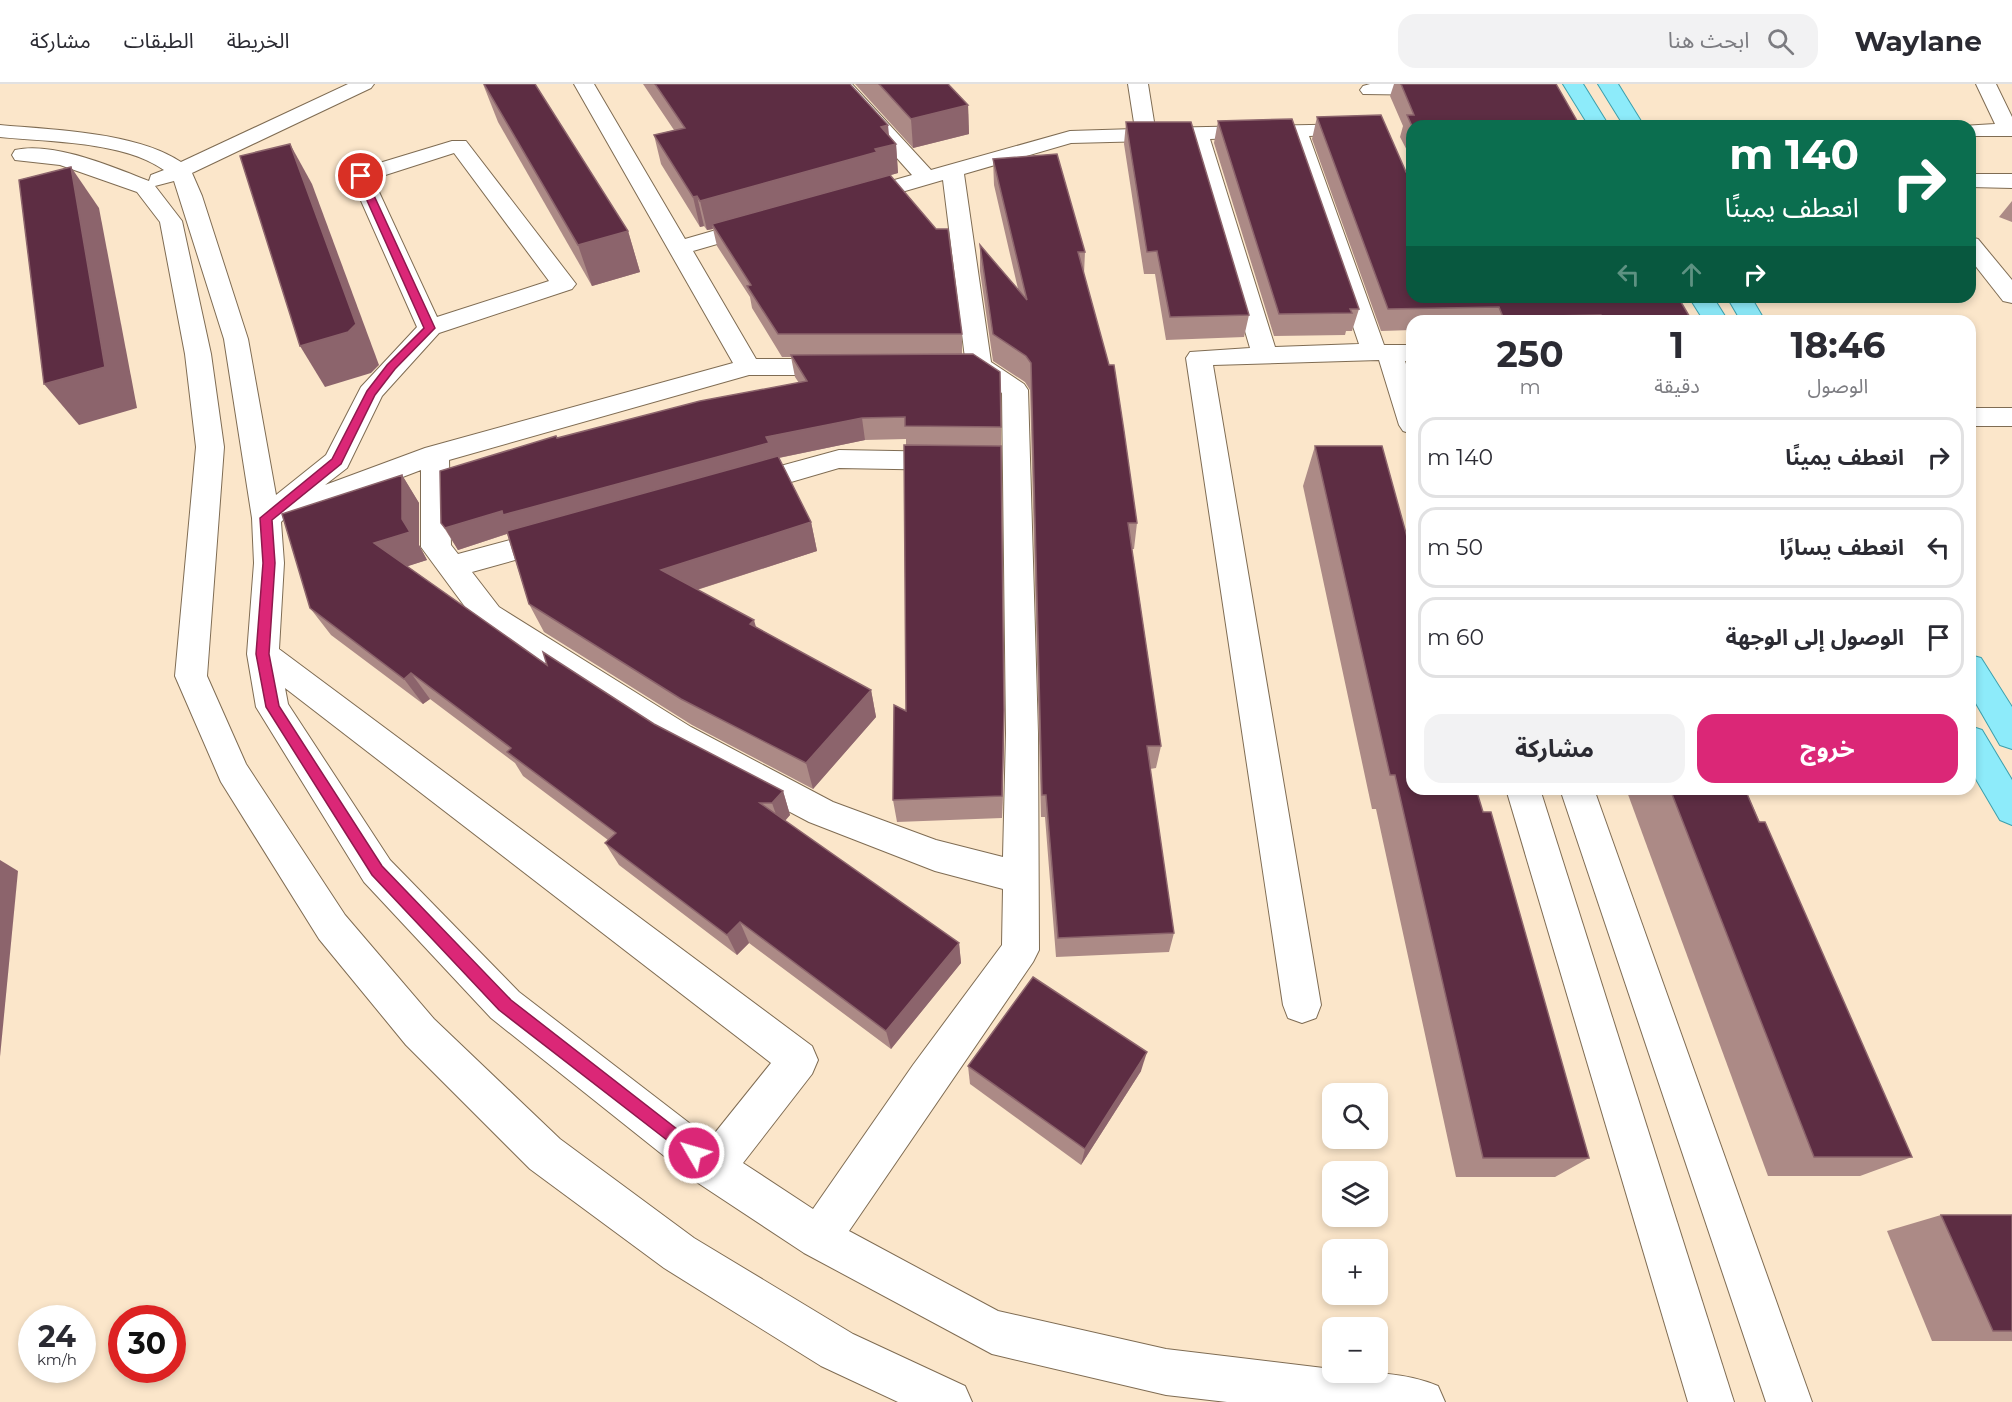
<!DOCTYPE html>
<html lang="ar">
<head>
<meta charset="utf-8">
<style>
  body { margin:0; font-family:Montserrat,"Noto Sans Arabic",sans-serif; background:#f2f2f3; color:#2b2b33; direction:rtl; height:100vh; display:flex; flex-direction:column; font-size:22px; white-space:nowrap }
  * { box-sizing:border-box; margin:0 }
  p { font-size:20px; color:#7c7c81 }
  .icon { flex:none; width:33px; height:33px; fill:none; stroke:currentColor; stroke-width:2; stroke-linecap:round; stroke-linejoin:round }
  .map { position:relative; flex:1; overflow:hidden; direction:ltr }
  .panel { position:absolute; left:1406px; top:231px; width:570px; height:480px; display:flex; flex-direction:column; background:#fff; border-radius:18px; box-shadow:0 3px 9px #0003; direction:rtl }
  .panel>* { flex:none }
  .hud { position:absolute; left:1406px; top:36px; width:570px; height:183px; border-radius:18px; box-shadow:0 3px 9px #0003; direction:rtl; background:#0b6e4f; color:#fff; overflow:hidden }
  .fabs { position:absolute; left:1322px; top:999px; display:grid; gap:12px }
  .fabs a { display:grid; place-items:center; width:66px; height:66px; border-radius:12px; background:#fff; box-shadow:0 3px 9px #0003; font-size:30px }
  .speed { position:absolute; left:18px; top:1221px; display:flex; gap:12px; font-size:30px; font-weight:700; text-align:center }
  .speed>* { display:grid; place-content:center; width:78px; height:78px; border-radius:50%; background:#fff; box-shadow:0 3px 9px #0003; line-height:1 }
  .speed small { font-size:15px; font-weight:400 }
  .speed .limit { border:9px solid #d22; background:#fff; color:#111 }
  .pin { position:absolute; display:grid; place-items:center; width:51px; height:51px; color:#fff; margin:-26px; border:3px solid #fff; border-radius:50%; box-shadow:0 2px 6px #0007 }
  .me { position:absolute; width:66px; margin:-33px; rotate:308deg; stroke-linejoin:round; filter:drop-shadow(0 0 4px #0008) }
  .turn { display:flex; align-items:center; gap:21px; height:126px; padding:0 18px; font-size:27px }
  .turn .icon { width:78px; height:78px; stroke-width:2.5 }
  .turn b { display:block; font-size:42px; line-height:51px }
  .lanes { display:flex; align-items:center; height:57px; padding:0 18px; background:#0003; justify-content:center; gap:30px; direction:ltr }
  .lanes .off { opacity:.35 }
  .eta { display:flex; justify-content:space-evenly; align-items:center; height:102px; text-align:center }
  .eta b { font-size:36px; font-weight:700; line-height:42px }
  .cta { display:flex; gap:12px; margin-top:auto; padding:12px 18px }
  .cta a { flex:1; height:69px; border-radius:18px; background:#db2777; color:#fff; font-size:24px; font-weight:700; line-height:69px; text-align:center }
  .cta a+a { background:#f2f2f3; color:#2b2b33 }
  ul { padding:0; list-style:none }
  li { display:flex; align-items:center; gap:18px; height:81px; margin:0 12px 9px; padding:0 6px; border:3px solid #e1e1e2; border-radius:18px }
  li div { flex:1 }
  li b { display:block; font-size:22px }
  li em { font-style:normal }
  header { display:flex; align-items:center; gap:36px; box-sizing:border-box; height:84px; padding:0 30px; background:#fff; border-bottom:2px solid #e1e1e2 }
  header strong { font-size:28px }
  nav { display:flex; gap:33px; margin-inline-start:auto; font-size:21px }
  .search { width:420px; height:54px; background:#f2f2f3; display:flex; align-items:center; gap:15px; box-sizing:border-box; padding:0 21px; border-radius:18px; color:#7c7c81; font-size:22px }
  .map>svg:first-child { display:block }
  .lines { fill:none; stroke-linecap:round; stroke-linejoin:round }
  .minor-casing { stroke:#7f6c53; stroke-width:2 }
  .major-casing { stroke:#3c9fac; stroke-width:2 }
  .minor { fill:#fff; fill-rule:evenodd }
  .major { fill:#8debfa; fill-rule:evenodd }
  .wall { fill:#ac8a86 }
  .shaded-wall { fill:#8c646c }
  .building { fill:#5d2d43; stroke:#8c646c; stroke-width:1.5 }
  .route { fill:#db2777; stroke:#8e194d; stroke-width:1.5 }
</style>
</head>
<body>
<header>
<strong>Waylane</strong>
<div class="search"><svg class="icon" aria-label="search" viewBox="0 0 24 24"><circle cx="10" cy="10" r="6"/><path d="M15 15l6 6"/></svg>ابحث هنا</div>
<nav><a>الخريطة</a><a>الطبقات</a><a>مشاركة</a></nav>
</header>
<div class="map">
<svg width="2012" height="1318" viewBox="0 0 2012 1318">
  <rect width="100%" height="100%" fill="#fbe6ca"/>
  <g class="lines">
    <!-- minor casing -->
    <g class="minor-casing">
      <g id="minor">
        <path d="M 348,0 L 374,0 L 371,4 L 192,89 L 202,112 L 248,255 L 276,411 L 326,371 L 361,303 L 417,243 L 350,92 L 353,87 L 452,57 L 466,57 L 576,200 L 572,205 L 439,249 L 382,312 L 347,384 L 325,401 L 425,364 L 733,279 L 574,0 L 594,0 L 685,155 L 758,134 L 766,136 L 769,141 L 766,146 L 693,167 L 756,275 L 837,275 L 846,277 L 850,283 L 846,289 L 837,291 L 749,291 L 449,376 L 451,461 L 458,470 L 555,444 L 565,448 L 569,455 L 565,462 L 472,488 L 499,523 L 691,643 L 833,718 L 936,756 L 1003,773 L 1006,649 L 1002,309 L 974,290 L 949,288 L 945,282 L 949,276 L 965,274 L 943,96 L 857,121 L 849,119 L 846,114 L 849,109 L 912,91 L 831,0 L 852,0 L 931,86 L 1070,47 L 1135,45 L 1128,0 L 1148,0 L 1155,44 L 1364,40 L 1367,44 L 1364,48 L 1357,50 L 1309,52 L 1384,261 L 1412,261 L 1412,277 L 1405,277 L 1412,298 L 1412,350 L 1403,347 L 1399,341 L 1379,276 L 1213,281 L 1321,921 L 1316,934 L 1302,939 L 1288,934 L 1283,921 L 1186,274 L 1190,268 L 1250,264 L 1189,56 L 1071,59 L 964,90 L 991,278 L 1024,300 L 1028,306 L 1038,649 L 1039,866 L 1033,878 L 849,1147 L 998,1227 L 1166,1265 L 1332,1285 L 1332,1288 C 1367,1288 1406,1288 1438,1302 L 1445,1318 L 1227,1318 L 1166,1311 L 992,1270 L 804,1169 L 698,1099 L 491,934 L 364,798 L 256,623 L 247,570 L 254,479 L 252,434 L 224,255 L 174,97 L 155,102 L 182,137 L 211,270 L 224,363 L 207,592 L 246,680 L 345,831 L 434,935 L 560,1055 L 694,1154 L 853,1250 L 965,1302 L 972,1318 L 898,1318 L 821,1282 L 664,1184 L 530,1085 L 406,961 L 319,855 L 221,698 L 175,592 L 196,363 L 185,270 L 160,138 L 137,108 L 60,81 L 15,76 L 12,71 L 15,66 C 53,57 113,83 149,97 L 151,91 L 164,86 C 123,57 49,58 0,53 L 0,41 C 54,46 136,48 181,78 ZM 1288,52 L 1359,260 L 1275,263 L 1210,55 ZM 454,69 L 549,197 L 437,233 L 373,95 ZM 421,386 L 421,463 L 477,539 L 667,663 L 809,738 L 935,787 L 1003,805 L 1002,861 L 913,981 L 813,1125 L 743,1079 L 812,990 L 818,976 L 812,962 L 279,565 L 284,479 L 281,438 L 287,432 L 293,434 L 303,431 ZM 285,604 L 771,979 L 710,1055 L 519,908 L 390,776 L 288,620 Z"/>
        <polygon points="1370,0 1442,0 1448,5 1445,9 1438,11 1363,10 1360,6 1363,2"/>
        <polygon points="1976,0 1996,0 2012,33 2012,52 1970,52 1970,42 1962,42 1995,40"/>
        <polygon points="1970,90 2012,90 2012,104 1970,103"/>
        <polygon points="1970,153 1978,155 2012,196 2012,219 2003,217 1970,175"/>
        <rect x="1970" y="324" width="42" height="18"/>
        <polygon points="839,366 949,368 959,370 963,377 959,384 949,386 839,384 743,412 733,409 729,402 733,395"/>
        <polygon points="1506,705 1540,705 1734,1318 1688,1318"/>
        <polygon points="1560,705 1594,705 1812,1318 1766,1318"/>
      </g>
    </g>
    <!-- major casing -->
    <g class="major-casing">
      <g id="major">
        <polygon points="1563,0 1583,0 1609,42 1589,42"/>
        <polygon points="1598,0 1618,0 1644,42 1624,42"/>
        <polygon points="1689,213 1713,213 1728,237 1704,237"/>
        <polygon points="1727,213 1751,213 1765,237 1741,237"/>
        <polygon points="1970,571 1981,574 2012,623 2012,665 2000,661 1970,609"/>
        <polygon points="1970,642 1982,646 2012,696 2012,741 2000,736 1970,685"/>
      </g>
    </g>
    <!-- minor -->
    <use href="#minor" class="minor"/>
    <!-- major -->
    <use href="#major" class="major"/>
  </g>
  <!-- wall -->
  <g class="wall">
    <polygon points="483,0 628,147 640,188 592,202 498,38"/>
    <polygon points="643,0 850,0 896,60 898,89 891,91 962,250 962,270 1001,343 1004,649 1002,734 897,738 893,716 906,627 906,355 865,356 779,374 811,438 817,467 697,506 756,544 871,606 876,633 813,705 692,641 544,548 529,520 507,450 458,466 441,439 557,354 799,299 795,293 791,273 782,273 752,224 750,213 717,162 713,145 707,146 704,142 700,143 661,80 654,51 674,46"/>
    <polygon points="855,0 948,0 968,21 969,50 913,64"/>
    <polygon points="1394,0 1556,0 1580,42 1412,42 1412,76 1400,53 1403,42 1390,12"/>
    <polygon points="1317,33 1406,88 1410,94 1412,213 1464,217 1472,216 1470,213 1678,213 1691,235 1689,237 1412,237 1412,246 1381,247 1312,55"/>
    <polygon points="1218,37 1359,225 1352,247 1346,247 1345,251 1274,252 1214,59"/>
    <polygon points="1126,38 1249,231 1244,253 1166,256 1155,190 1144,190 1124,60"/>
    <polygon points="993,75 1085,168 1084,190 1137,439 1134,465 1132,465 1161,662 1156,684 1150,685 1174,849 1169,868 1056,873 1045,733 1041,733 1030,306 1025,298 993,277 980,187 980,161 1018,205 994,101"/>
    <polygon points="2012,117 2012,138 1999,133"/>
    <polygon points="1315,362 1483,728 1589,1074 1555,1093 1456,1093 1376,725 1372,725 1303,402"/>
    <polygon points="402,391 419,419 419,461 427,476 407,482 547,581 654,640 783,707 790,731 785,737 959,859 961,879 891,965 749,859 737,871 619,781 605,759 608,756 523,692 515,679 430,615 423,620 331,551 310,524"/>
    <polygon points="1626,705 1745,705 1912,1073 1860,1092 1768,1092"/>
    <polygon points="968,982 1141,987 1081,1081 970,1000"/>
    <polygon points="1941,1131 2012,1131 2012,1257 1932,1257 1887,1147"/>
  </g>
  <!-- shaded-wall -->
  <g class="shaded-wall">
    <polygon points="968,21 969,50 913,64 911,35"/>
    <polygon points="888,41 890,61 896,60 898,89 712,140 713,145 707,146 700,117 875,65 881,43"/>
    <polygon points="290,60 312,100 379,281 371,289 325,303 300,262"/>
    <polygon points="71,83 99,124 137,324 79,341 44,300"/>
    <polygon points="697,112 704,142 700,143 693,113"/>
    <polygon points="628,147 640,188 592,202 578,161"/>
    <polygon points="862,334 865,356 773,375 512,448 458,466 445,444 502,427 766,353"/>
    <polygon points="402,391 419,419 419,461 427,476 393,487 374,459 402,435"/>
    <polygon points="811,438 817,467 671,514 661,486"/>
    <polygon points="754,536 762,564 750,540"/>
    <polygon points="411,589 430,615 423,620 404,595"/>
    <polygon points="871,606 876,633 813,705 806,679"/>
    <polygon points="1004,626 1004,649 1002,734 1002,712"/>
    <polygon points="783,707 790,731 780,742 772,719"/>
    <polygon points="0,776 18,787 0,973"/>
    <polygon points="740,838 749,859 737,871 727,851"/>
    <polygon points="959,859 961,879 891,965 886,947"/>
    <polygon points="1147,968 1141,987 1081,1081 1085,1065"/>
  </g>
  <!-- building -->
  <g class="building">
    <polygon points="484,0 535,0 628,147 578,161"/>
    <polygon points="655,0 850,0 888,41 881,43 896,60 875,65 877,68 700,117 697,112 693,113 654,51 685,44"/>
    <polygon points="879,0 948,0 968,21 911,35"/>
    <polygon points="1401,0 1556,0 1580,42 1412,42 1407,31 1414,31"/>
    <polygon points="1381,31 1406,88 1412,94 1412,213 1462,213 1464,217 1490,215 1489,213 1678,213 1691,235 1604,236 1601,231 1503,233 1499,223 1388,225 1317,33"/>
    <polygon points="1292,35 1359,225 1350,225 1352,229 1279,230 1218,37"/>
    <polygon points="1126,38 1191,38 1249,231 1170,233 1157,167 1147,168"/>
    <polygon points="290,60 356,240 348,248 300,262 240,72"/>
    <polygon points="1057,70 1085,168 1078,168 1109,281 1114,281 1124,347 1137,439 1128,439 1161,662 1147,662 1174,849 1058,854 1046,711 1042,711 1031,279 1026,272 993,250 980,161 1027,216 993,75"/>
    <polygon points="71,83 105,283 44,300 19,96"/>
    <polygon points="890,91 936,145 948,145 962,250 778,250 747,202 751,201 712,140"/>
    <polygon points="973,270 1000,288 1001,343 905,342 905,333 862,334 766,353 769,359 503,431 502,427 445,444 441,439 440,387 556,352 557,354 700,317 807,297 791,271"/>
    <polygon points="904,361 1001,362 1004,626 1002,712 893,716 894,621 906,627"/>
    <polygon points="1315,362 1382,362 1412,471 1412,705 1476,705 1483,728 1491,728 1589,1074 1483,1074 1395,691 1390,691"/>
    <polygon points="778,372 811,438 661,486 754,536 750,540 871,606 806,679 681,615 529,520 507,447"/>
    <polygon points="402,391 402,435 410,448 374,459 547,581 543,568 654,640 783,707 772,719 760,719 959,859 886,947 740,838 727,851 605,759 616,749 507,668 511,664 411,589 404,595 310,524 282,430"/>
    <polygon points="1670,705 1745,705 1759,738 1765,738 1912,1073 1814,1073"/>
    <polygon points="1033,893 1147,968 1085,1065 968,982"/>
    <polygon points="1941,1131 2012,1131 2012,1247 1993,1247"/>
  </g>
  <!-- route -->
  <polygon class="route" points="361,90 365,92 435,244 395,285 375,311 341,380 272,436 275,479 269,570 279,622 382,782 511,916 700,1063 703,1069 700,1075 694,1077 499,926 372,791 266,623 256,570 263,479 260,434 332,375 367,307 387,281 424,244 356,92"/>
</svg>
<div class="fabs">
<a><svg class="icon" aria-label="search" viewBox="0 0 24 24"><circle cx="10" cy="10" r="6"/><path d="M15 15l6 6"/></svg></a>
<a><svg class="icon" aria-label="layers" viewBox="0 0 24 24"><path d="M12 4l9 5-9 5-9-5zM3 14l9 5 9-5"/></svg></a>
<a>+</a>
<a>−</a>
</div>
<div class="speed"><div>24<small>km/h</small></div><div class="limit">30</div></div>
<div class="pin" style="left:361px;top:92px;background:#d93025"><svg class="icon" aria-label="arrive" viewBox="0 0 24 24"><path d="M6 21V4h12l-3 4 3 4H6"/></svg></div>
<svg class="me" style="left:694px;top:1069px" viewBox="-20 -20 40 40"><circle r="17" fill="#db2777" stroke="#fff" stroke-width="3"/><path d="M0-11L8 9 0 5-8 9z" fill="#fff"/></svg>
<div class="hud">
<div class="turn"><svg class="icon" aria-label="right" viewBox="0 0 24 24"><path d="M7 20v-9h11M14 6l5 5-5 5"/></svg><div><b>140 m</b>انعطف يمينًا</div></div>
<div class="lanes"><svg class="icon off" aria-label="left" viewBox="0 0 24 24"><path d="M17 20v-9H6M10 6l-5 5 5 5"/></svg><svg class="icon off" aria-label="ahead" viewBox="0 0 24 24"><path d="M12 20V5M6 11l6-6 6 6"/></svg><svg class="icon" aria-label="right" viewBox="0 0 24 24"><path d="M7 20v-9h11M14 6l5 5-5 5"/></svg></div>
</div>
<section class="panel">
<div class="eta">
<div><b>18:46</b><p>الوصول</p></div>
<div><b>1</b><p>دقيقة</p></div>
<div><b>250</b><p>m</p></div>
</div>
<ul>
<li><svg class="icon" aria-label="right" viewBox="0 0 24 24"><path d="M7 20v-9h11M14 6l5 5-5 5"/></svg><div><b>انعطف يمينًا</b></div><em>140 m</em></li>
<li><svg class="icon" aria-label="left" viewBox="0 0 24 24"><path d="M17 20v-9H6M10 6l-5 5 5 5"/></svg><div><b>انعطف يسارًا</b></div><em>50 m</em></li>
<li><svg class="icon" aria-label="arrive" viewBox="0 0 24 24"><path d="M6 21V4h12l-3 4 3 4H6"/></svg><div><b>الوصول إلى الوجهة</b></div><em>60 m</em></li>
</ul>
<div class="cta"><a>خروج</a><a>مشاركة</a></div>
</section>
</div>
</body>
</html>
